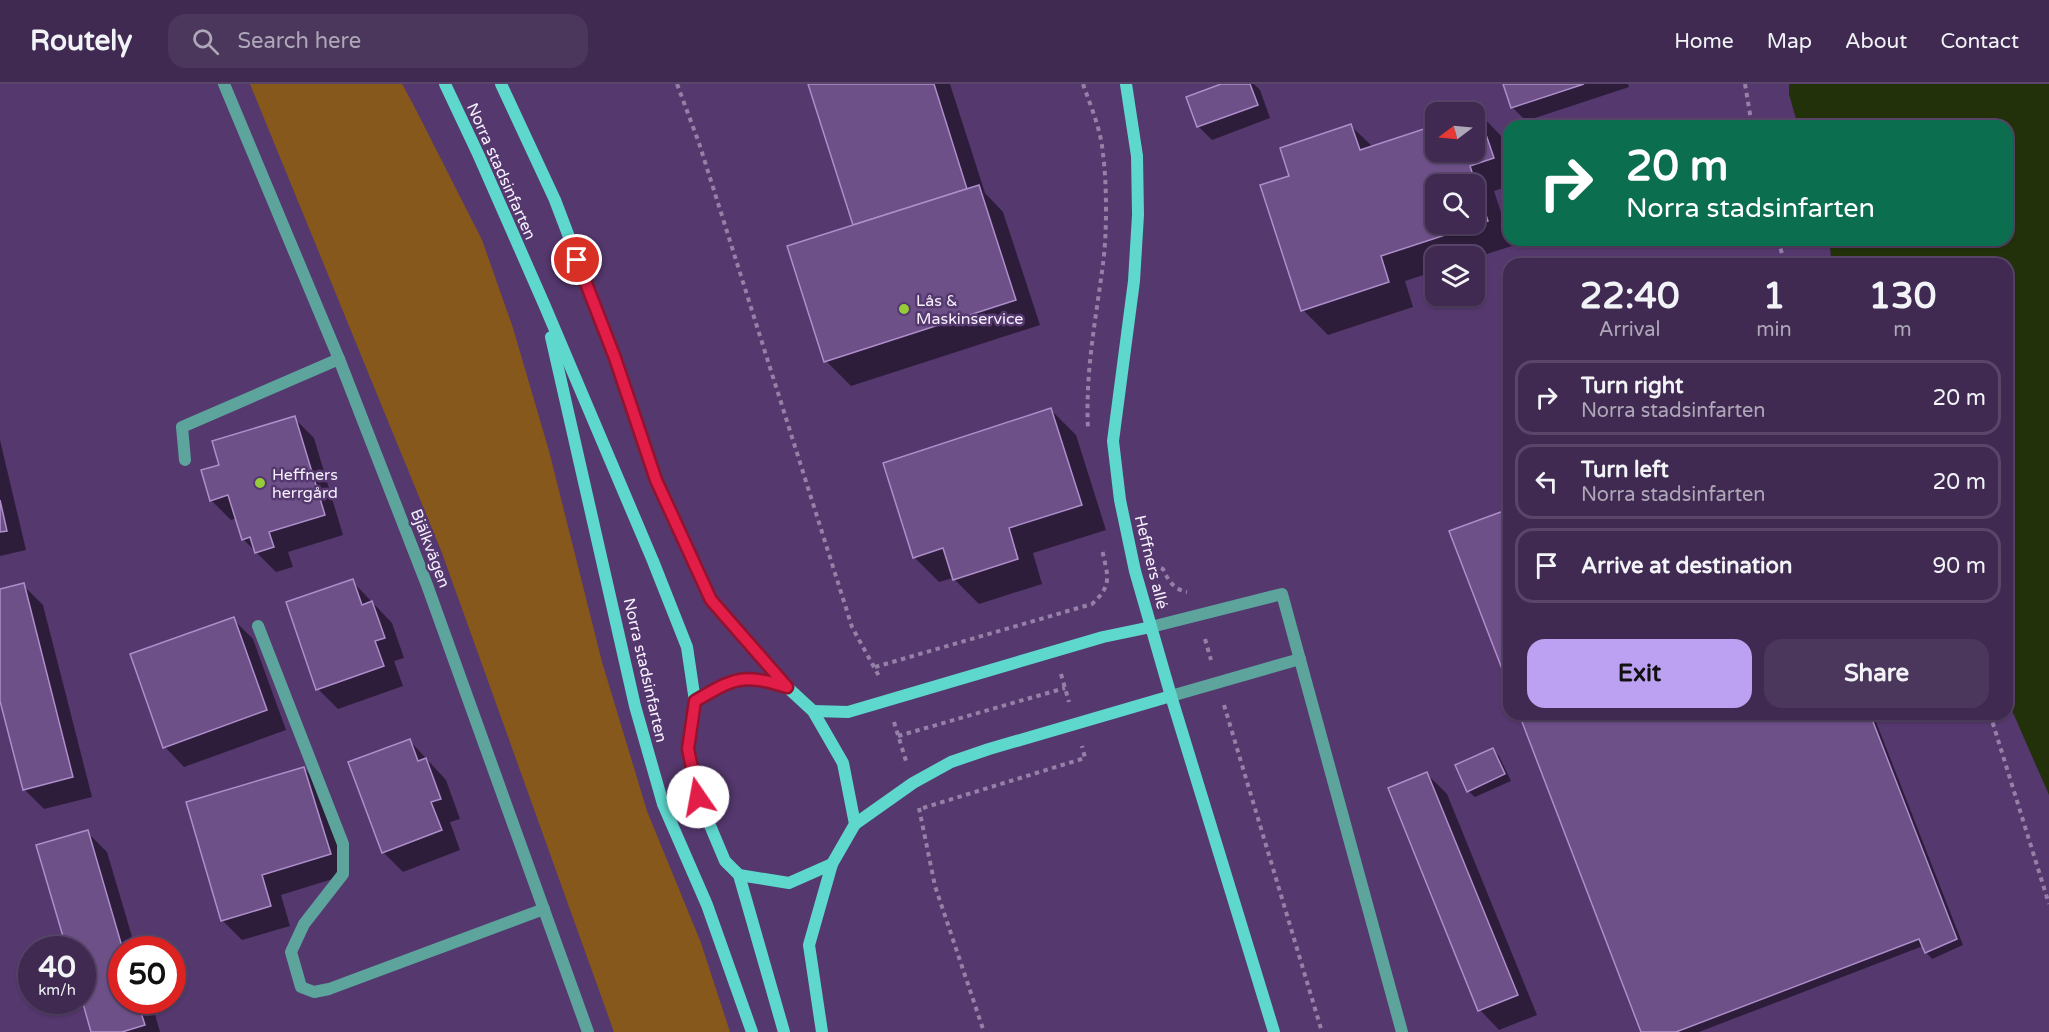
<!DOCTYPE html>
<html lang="en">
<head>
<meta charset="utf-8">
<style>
  body { margin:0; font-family:"Varela Round",sans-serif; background:#4b365c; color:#f1f3f6; height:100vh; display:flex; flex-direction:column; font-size:22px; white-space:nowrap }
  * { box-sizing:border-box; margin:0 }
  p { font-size:20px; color:#aea7b8 }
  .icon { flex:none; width:33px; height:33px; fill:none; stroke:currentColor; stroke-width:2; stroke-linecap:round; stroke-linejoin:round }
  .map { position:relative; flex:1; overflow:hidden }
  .sheet { position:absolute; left:1503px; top:174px; width:510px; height:462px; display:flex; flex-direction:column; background:#402a52; border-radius:18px; box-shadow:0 2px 4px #0004,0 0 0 2px #594669 }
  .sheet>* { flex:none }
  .hud { position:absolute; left:1503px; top:36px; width:510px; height:126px; border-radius:18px; box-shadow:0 2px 4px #0004,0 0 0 2px #594669; background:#0b6e4f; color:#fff; overflow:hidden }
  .needle { width:39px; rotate:254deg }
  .fabs { position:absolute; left:1425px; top:18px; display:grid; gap:12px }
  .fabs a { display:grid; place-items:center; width:60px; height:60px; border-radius:12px; background:#402a52; box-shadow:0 2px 4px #0004,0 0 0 2px #594669; font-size:30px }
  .speed { position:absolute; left:18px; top:852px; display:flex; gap:12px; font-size:30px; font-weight:700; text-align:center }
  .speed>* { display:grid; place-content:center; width:78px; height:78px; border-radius:50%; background:#402a52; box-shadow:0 2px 4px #0004,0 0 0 2px #594669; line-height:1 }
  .speed small { font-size:15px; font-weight:400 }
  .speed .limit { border:9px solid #d22; background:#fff; color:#111 }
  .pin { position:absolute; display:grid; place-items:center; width:51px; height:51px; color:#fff; margin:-26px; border:3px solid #fff; border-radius:50%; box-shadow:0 2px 6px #0007 }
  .me { position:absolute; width:66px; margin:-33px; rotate:348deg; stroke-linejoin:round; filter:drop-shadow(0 0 4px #0008) }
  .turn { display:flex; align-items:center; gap:21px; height:126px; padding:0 24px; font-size:27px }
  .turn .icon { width:78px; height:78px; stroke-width:2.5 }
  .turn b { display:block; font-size:42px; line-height:51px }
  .eta { display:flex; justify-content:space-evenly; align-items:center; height:102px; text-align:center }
  .eta b { font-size:36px; font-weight:700; line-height:42px }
  .action { display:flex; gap:12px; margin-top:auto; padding:12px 24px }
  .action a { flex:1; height:69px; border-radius:18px; background:#bca0f2; color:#111; font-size:24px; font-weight:700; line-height:69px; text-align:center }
  .action a+a { background:#4b365c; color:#f1f3f6 }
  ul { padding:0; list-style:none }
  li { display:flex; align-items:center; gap:18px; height:75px; margin:0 12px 9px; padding:0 12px; border:3px solid #594669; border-radius:18px }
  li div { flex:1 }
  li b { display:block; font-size:22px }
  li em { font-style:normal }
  header { display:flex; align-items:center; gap:36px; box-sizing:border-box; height:84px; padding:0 30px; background:#402a52; border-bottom:2px solid #594669 }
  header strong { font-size:28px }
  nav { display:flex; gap:33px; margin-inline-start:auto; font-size:21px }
  .search { width:420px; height:54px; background:#4b365c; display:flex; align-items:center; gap:15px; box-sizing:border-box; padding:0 21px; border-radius:18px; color:#aea7b8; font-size:22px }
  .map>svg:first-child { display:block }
  .green { fill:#87581c }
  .water { fill:#223109 }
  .shadow { fill:#0007; fill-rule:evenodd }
  .building { fill:#6d5088; stroke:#ad8eca; stroke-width:1.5; fill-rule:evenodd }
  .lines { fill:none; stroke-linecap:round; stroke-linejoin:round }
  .path { stroke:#9581a7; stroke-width:4; stroke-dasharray:4.5 4.5; stroke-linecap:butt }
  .lane { stroke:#5da49d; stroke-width:12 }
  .street { stroke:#5da49d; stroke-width:12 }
  .secondary { stroke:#5ed7cd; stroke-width:12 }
  .route-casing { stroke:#92132f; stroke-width:15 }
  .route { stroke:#e11d48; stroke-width:10 }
  .poi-dot { fill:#96cc39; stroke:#55386e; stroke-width:2 }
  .labels { text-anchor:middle; stroke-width:5; stroke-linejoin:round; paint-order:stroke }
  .street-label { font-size:16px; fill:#f6f0fd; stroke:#55386e }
  .poi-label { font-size:16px; fill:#f6f0fd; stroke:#55386e; text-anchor:start }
</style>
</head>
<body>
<header>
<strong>Routely</strong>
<div class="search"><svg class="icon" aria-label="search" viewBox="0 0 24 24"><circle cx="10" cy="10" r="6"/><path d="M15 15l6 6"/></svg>Search here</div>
<nav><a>Home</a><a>Map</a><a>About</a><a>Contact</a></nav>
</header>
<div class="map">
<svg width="2049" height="948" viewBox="0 0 2049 948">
  <rect width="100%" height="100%" fill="#55386e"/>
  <!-- green -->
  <polygon class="green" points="250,0 402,0 413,20 482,156 513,244 549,367 602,578 647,727 701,859 730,948 614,948 442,469"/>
  <!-- water -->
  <polygon class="water" points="1789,0 2049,0 2049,711 2007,615 2007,180 1832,180 1829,156 2007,156 2007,42 1798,42 1789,10"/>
  <!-- shadow -->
  <g class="shadow">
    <polygon points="809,0 950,0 985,109 1003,128 1040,241 851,302 826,277 855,142"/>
    <polygon points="1226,0 1254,0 1260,6 1270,34 1212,56 1198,42"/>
    <polygon points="1505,0 1628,0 1629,3 1526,37 1512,23"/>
    <path d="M 1478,28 L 1503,54 L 1509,73 L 1509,102 L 1494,107 L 1512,162 L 1474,174 L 1474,172 L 1436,172 L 1436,187 L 1405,197 L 1413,223 L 1328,251 L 1303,226 L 1291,93 L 1351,42 L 1373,63 L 1436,68 L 1474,68 ZM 1436,100 L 1474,100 L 1474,140 L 1436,140 Z"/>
    <polygon points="1051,326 1076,351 1106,446 1033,469 1042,500 979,520 953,494 939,498 914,473"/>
    <polygon points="294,334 314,354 343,451 288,468 293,483 276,488 243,455 237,434 231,436 211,416 221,382"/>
    <polygon points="0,356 26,466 0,472"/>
    <polygon points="352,497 392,539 404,574 394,577 403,602 338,625 318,605"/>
    <polygon points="23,501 43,521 92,713 44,725 24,705 0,611 0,507"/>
    <polygon points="233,535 253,555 286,646 184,683 165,663"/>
    <polygon points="1521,630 1873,630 1963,861 1932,875 1926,868 1923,862 1699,948 1643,948"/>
    <polygon points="410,657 446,696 460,735 450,738 460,766 403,788 383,768"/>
    <polygon points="1492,665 1499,672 1511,697 1475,713 1468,707"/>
    <polygon points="304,684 324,704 349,790 281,811 290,842 242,856 222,836"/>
    <polygon points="1427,690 1447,710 1537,931 1499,946 1480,926"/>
    <polygon points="87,748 107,768 136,866 122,866 122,916 151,916 160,948 93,948"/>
  </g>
  <!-- building -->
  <g class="building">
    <polygon points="808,0 934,0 967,105 853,141"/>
    <polygon points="1221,0 1250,0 1258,21 1197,43 1186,13"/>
    <polygon points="1503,0 1584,0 1511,24"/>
    <path d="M 1478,27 L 1494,74 L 1470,82 L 1488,137 L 1381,172 L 1389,198 L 1301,227 L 1260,101 L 1289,92 L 1280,64 L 1351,40 L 1360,66 L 1436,41 L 1436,68 L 1474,68 L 1474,28 L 1473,28 ZM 1436,100 L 1474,100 L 1474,140 L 1436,140 Z"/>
    <polygon points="979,101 1016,216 824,278 787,162"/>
    <polygon points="1051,324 1082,421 1009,444 1018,475 953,496 943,464 913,474 883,379"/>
    <polygon points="295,332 325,431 269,448 274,463 255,469 250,453 242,456 228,411 210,417 201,386 219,381 212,357"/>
    <polygon points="0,416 7,447 0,448"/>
    <polygon points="1509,425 1509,603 1449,447"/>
    <polygon points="353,495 362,521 372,517 385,554 375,557 384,582 316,606 286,518"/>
    <polygon points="24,499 73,693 23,706 0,617 0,505"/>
    <polygon points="234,533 267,626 163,664 130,570"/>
    <polygon points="1519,630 1870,630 1957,855 1925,869 1919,855 1676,948 1641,948"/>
    <polygon points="410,655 418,677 426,674 441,715 431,718 442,746 382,769 348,678"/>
    <polygon points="1493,664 1505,690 1467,708 1455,681"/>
    <polygon points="304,683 331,770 262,791 271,822 221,837 186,718"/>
    <polygon points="1427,688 1518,911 1478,927 1388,704"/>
    <polygon points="88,746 123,866 122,916 137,916 145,941 122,948 91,948 82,916 82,866 67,866 36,761"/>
  </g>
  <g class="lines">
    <!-- path -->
    <g class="path">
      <polyline points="677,0 699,59 852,543 880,594"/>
      <path d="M 1083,0 C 1091,23 1101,46 1103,70 C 1107,100 1107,150 1103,180 C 1096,234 1085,289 1088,344"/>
      <polyline points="1745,0 1752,42"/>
      <polyline points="1778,156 1785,180"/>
      <path d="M 1161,484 L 1163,485 C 1168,496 1173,505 1187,508"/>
      <polyline points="1205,555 1211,576"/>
      <path d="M 875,583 L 1092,520 C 1114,500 1107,491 1102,465"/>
      <polyline points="1061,590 1069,618"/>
      <polyline points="1224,621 1322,948"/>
      <polyline points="1990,630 2049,820"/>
      <polyline points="894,638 906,677"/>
      <polyline points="898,652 1065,604"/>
      <polyline points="919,724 935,802 984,948"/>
      <polyline points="923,724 1085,674 1082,662"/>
    </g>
    <!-- lane -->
    <g class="lane">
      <polyline points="185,376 182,343 339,275"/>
      <polyline points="258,542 343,760 343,790 304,840 291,868 301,903 314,908 329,905 544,825"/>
      <polyline points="1151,543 1282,510 1402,948"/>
      <polyline points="1171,612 1300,575"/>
    </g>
    <!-- street -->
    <polyline class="street" points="224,0 339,275 427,501 588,948"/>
    <!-- secondary -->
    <g class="secondary">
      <polyline points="445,0 479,72 544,220 653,477 687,563 695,617 688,665 698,713 725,777 739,791 784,948"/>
      <polyline points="501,0 555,116 615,274 656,396 711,516 787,603 813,627 843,679 855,740 832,780 809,861 822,948"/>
      <polyline points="1126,0 1137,72 1138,131 1134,197 1113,357 1120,416 1135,487 1171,612 1274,948"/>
      <polyline points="551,253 635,622 663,720 707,821 752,948"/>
      <path d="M 695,617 C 734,594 742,589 786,603"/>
      <polyline points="813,627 848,628 1103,553 1151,543"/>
      <polyline points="855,740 913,699 951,678 989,665 1171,612"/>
      <polyline points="739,791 789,799 832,780"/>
    </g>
  </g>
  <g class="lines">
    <!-- route casing -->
    <g class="route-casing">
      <path id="route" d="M 577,176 L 615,274 L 656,396 L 711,516 L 787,603 C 742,589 734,594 695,617 L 688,665 L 698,713"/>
    </g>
    <!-- route -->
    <use href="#route" class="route"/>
  </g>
  <!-- markers -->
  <g class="poi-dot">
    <circle cx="904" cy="225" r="6"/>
    <circle cx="260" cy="399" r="6"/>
  </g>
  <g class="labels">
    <!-- street labels -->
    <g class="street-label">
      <text transform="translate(502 87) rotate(66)" y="6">Norra stadsinfarten</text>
      <text transform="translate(431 464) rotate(69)" y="6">Bjälkvägen</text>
      <text transform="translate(1152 478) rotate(76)" y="6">Heffners allé</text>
      <text transform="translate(646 586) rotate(77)" y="6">Norra stadsinfarten</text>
    </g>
    <!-- poi labels -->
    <g class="poi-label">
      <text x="916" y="222">Lås &amp;<tspan x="916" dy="18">Maskinservice</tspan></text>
      <text x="272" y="396">Heffners<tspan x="272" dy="18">herrgård</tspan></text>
    </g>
  </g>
</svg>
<div class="fabs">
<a><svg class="needle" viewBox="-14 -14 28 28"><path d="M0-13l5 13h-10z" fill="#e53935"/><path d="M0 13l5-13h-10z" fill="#aea7b8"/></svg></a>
<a><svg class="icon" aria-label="search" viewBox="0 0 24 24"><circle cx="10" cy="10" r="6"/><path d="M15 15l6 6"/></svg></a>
<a><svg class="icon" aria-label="layers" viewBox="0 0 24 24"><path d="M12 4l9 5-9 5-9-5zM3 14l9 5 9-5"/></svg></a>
</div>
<div class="speed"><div>40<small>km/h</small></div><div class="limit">50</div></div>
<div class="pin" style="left:577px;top:176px;background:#d93025"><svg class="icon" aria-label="arrive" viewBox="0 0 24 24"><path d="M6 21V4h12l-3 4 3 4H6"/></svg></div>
<svg class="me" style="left:698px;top:713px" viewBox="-20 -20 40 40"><circle r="19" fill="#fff"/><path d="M0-13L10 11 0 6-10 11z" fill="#e11d48"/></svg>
<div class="hud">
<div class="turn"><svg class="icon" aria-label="right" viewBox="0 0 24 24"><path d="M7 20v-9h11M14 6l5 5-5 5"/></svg><div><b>20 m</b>Norra stadsinfarten</div></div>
</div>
<section class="sheet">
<div class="eta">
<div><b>22:40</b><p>Arrival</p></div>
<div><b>1</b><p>min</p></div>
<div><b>130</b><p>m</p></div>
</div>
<ul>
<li><svg class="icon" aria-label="right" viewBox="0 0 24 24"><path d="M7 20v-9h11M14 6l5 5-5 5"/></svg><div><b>Turn right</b><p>Norra stadsinfarten</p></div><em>20 m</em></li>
<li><svg class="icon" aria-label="left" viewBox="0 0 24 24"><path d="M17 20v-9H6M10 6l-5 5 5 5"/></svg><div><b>Turn left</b><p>Norra stadsinfarten</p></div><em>20 m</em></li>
<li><svg class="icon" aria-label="arrive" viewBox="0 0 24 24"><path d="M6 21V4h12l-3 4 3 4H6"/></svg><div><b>Arrive at destination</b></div><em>90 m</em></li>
</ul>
<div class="action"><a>Exit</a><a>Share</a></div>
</section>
</div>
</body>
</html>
